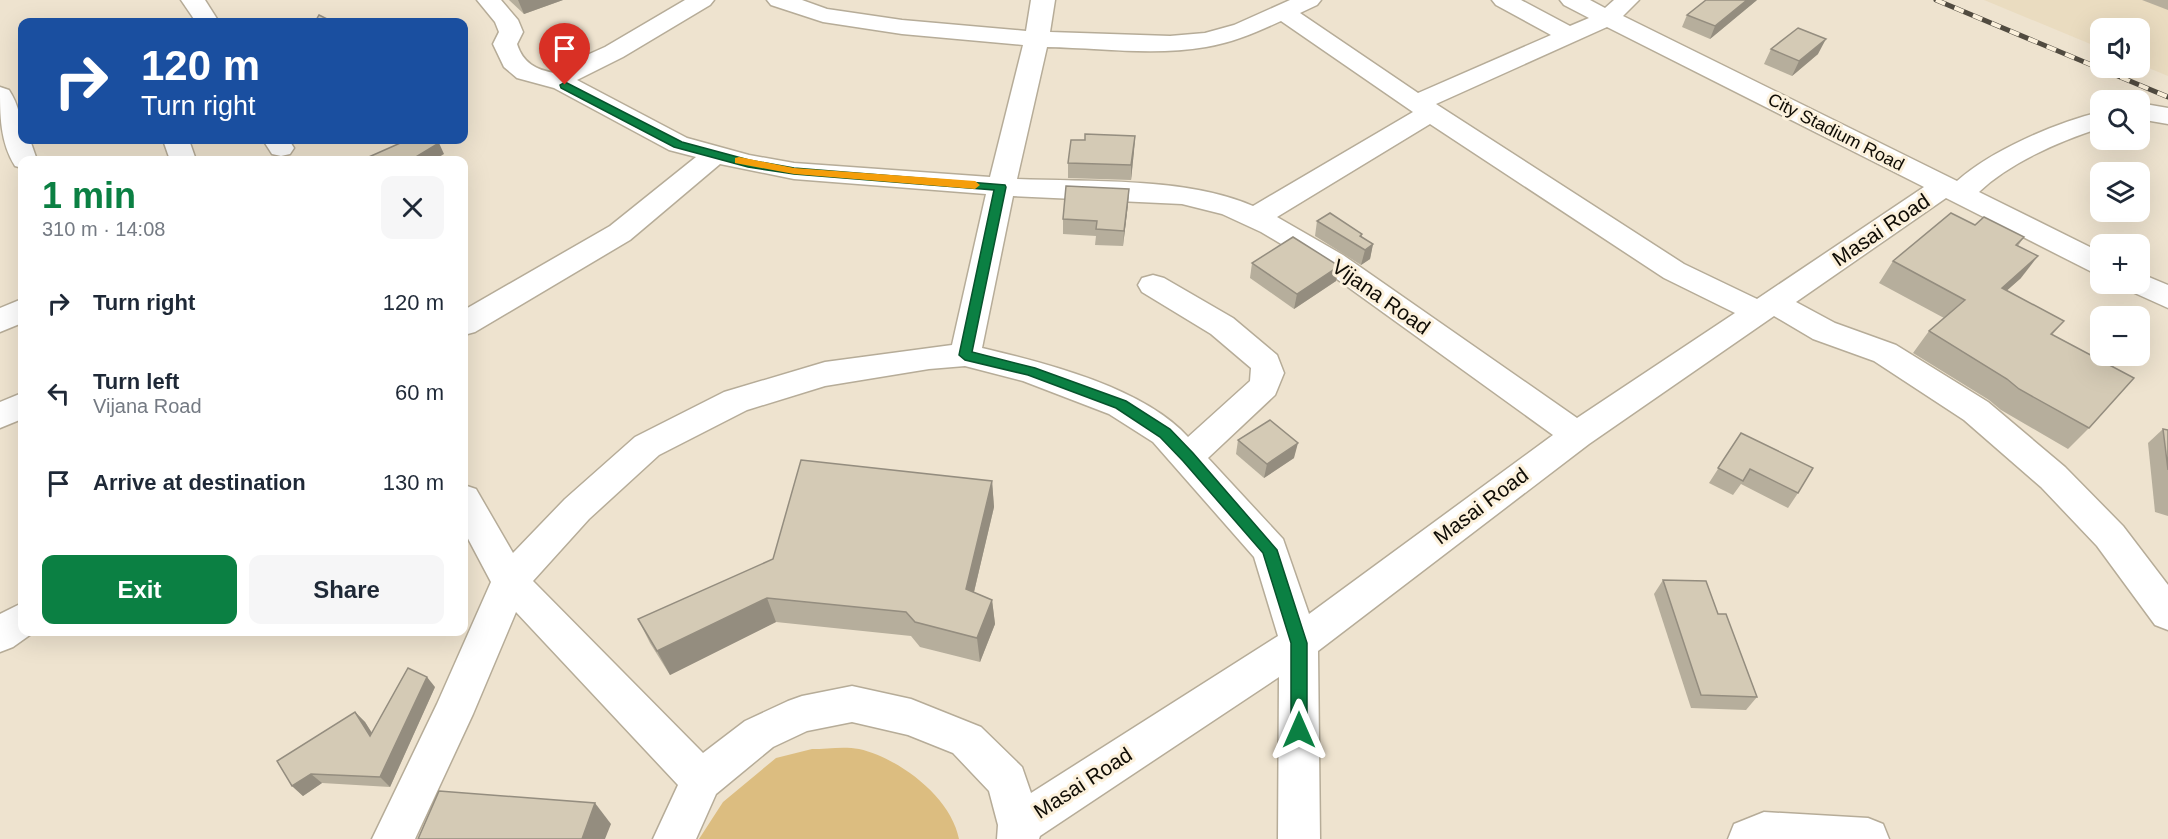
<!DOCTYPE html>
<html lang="en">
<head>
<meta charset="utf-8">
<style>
  body { margin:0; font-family:Arial,sans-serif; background:#f6f6f7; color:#1f2937; height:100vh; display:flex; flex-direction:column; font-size:22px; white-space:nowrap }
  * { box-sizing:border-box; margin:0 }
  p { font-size:20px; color:#747a83 }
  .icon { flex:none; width:33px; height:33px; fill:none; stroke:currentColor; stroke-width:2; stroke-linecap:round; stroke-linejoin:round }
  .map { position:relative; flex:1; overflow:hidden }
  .details { position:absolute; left:18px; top:156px; width:450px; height:480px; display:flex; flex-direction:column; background:#fff; border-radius:12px; box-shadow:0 6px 24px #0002 }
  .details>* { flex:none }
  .banner { position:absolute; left:18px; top:18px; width:450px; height:126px; border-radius:12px; box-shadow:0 6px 24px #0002; background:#1a4fa0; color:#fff; overflow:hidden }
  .controls { position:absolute; left:2090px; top:18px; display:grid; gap:12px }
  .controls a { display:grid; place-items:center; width:60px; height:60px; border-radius:12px; background:#fff; box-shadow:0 6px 24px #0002; font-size:30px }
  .pin { position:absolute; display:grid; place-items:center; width:51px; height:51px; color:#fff; margin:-62px -26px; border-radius:50% 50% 50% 0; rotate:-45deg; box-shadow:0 0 6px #0007 }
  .pin .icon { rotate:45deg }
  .me { position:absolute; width:66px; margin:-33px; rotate:0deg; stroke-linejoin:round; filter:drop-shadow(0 0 4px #0008) }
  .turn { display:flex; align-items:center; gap:21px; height:126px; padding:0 24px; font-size:27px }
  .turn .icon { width:78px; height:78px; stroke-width:2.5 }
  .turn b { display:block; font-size:42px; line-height:51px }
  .round { display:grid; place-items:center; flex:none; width:63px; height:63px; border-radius:12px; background:#f6f6f7 }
  .head { display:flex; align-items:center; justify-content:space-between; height:102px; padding:0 24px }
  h1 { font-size:36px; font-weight:800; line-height:45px; color:#0b8043 }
  .cta { display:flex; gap:12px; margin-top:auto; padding:12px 24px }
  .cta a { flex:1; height:69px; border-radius:12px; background:#0b8043; color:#fff; font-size:24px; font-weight:800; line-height:69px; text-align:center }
  .cta a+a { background:#f6f6f7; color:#1f2937 }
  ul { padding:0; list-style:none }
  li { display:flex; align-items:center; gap:18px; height:90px; padding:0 24px }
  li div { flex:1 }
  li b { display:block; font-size:22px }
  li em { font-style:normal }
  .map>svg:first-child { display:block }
  .built { fill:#eadcc0 }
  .green { fill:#dcbd80 }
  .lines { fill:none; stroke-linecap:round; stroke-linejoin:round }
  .street-casing { stroke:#b6ac98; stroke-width:3 }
  .street { fill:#fff; fill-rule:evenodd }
  .rail-casing { stroke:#514b40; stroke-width:5 }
  .rail { stroke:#fcf1dc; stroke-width:4; stroke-dasharray:10; stroke-linecap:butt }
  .wall { fill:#b6ae9c }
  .shaded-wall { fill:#948d7f }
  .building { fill:#d4cab5; stroke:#948d7f; stroke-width:1.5 }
  .route { fill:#0b8043; stroke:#07532c; stroke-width:1.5 }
  .slow { fill:#f59e0b }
  .labels { text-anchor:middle; stroke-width:6; stroke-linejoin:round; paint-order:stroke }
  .far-street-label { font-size:18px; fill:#0f0c05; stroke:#fcf1dc }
  .street-label { font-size:21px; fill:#0f0c05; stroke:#fcf1dc }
</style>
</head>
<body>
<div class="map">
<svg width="2168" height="839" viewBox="0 0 2168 839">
  <rect width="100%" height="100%" fill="#eee3cf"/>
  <!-- built -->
  <polygon class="built" points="1984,0 2168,0 2168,76 2139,64 2139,28 2100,28 2100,48"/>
  <!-- green -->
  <path class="green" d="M 812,749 C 826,749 844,746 859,749 C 899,758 951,797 959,839 L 699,839 L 723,802 L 776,758 Z"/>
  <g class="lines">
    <!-- street casing -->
    <g class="street-casing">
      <g id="street">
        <polygon points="181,0 205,0 219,22 196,22"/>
        <path d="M 477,0 L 501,0 L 518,20 L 523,32 L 517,44 C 523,63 536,70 555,73 L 567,64 L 605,47 L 685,0 L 714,0 L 710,5 L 623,57 L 577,80 L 687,138 L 749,155 L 794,163 L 990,177 L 1023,45 L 902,34 L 823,22 L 771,5 L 767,0 L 802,0 L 827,9 L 902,20 L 1026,31 L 1031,0 L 1055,0 L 1050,32 L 1170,36 L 1205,33 L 1234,25 L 1290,0 L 1321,0 L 1317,5 L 1300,13 L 1418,93 L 1551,35 L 1496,5 L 1492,0 L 1521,0 L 1570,26 L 1589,18 L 1564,5 L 1560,0 L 1590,0 L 1605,8 L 1614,0 L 1639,0 L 1623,16 L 1957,181 C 1992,150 2055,123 2100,112 L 2100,128 C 2060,141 2009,163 1979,192 L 2100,252 L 2100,274 L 2090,271 L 1946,198 L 1796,302 L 1835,323 L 1896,345 L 1988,402 L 2065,467 L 2123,526 L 2168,585 L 2168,630 L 2155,625 L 2097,546 L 2041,487 L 1964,420 L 1874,361 L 1813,339 L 1774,316 L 1589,444 L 1318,651 L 1320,839 L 1278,839 L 1279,677 L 1040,836 L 1039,839 L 997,839 L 998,825 L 989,791 L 953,753 L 908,735 L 852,722 L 807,731 L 773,747 L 716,794 L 696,839 L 653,839 L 678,785 L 516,612 L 473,714 L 415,839 L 372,839 L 437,704 L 491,582 L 464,531 L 464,485 L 476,489 L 513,553 L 565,499 L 635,437 L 724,392 L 825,362 L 952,345 L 986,194 L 794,179 L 720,164 L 630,240 L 475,332 L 464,335 L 464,310 L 610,226 L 696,157 L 669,150 L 554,88 L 517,78 L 504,67 L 493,44 L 499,32 L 495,22 ZM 1281,21 L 1413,112 L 1253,206 C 1187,177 1089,182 1017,179 L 1047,47 C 1099,48 1155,56 1206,47 C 1232,43 1257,32 1281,21 ZM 1607,27 L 1924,187 L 1757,299 L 1684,264 L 1436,104 ZM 1430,124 L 1664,278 L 1735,313 L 1577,418 L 1343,255 L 1277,217 ZM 1013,196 L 1182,204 L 1222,214 L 1261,232 L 1323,269 L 1553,435 L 1309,614 L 1283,539 L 1208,458 L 1275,395 L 1284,373 L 1277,355 L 1233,318 L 1164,278 L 1153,275 L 1142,278 L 1138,285 L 1142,292 L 1211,334 L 1251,368 L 1250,381 L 1188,437 C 1144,388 1046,363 982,348 ZM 965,366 L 1023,381 L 1109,414 L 1153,442 L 1254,557 L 1278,636 L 1031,793 L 1022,767 L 981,727 L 911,699 L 852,686 L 802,696 L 788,701 L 745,721 L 703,753 L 533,581 L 589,519 L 659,455 L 747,410 L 825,386 L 929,369 Z"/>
        <path d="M 0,87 L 9,90 C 19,105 22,122 22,140 L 30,140 L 37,160 L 22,160 L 22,168 L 15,166 C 0,142 0,115 0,87 Z"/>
        <polygon points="2139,103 2168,108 2168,124 2139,119"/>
        <polygon points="163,140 189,140 196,160 170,160"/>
        <polygon points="263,140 289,140 294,148 290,154 281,156 272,154"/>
        <polygon points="2139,273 2168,285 2168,308 2128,290 2124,284 2139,284"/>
        <polygon points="22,299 22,323 0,332 0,308"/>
        <polygon points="22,393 22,419 0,428 0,402"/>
        <polygon points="22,603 22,632 34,632 13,647 0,652 0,614"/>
        <polygon points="1764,812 1868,818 1883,824 1889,839 1728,839 1734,824"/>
      </g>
    </g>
    <!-- street -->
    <use href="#street" class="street"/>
    <!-- rail casing -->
    <g class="rail-casing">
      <polyline id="rail" points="1936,0 2168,97"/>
    </g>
    <!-- rail -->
    <use href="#rail" class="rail"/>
  </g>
  <!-- wall -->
  <g class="wall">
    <polygon points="509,0 563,0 524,14"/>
    <polygon points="1757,0 1710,39 1682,27 1687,15"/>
    <polygon points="2142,0 2168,0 2168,10"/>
    <polygon points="1771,49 1818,54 1792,76 1764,64"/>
    <polygon points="1135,136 1134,151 1131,180 1068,178 1068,163 1085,140"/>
    <polygon points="1129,189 1128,204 1123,246 1095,245 1096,236 1063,234 1063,219"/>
    <polygon points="1317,221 1362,234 1362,237 1373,244 1370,259 1361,265 1315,236"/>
    <polygon points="2024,237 2018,246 2021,278 2006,291 2064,321 2052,335 2089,428 2068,449 2001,410 1989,400 1913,353 1929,331 1944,318 1879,283 1893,261"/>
    <polygon points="1252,263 1339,266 1336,281 1294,309 1250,278"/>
    <polygon points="2163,429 2168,430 2168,516 2155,512 2148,443"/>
    <polygon points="1741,433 1798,493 1788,508 1741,484 1733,495 1709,483"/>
    <polygon points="1238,440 1294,458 1264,478 1236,454"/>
    <polygon points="992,481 994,507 974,592 992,600 995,624 980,662 920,647 911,636 776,622 670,675 650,643 638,619"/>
    <polygon points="1663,580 1718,614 1757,697 1746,710 1691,708 1654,594"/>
    <polygon points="435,687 390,787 322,783 303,796 292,786 355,712 365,722 372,733"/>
  </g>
  <!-- shaded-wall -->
  <g class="shaded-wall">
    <polygon points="518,0 563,0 524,14"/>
    <polygon points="1747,0 1757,0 1710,39 1715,26"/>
    <polygon points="1826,39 1818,54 1792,76 1799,61"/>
    <polygon points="1135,136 1134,151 1131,180 1131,165"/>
    <polygon points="439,143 444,154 434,160 411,160"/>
    <polygon points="1129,189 1128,204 1123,246 1124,231"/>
    <polygon points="1373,244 1370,259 1361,265 1365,250"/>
    <polygon points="2038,256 2021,278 1985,310 2002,288"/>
    <polygon points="1339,266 1336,281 1294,309 1297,294"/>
    <polygon points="1298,443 1294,458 1264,478 1267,464"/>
    <polygon points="992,481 994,507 969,613 966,589"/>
    <polygon points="767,598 776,622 670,675 657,651"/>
    <polygon points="992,600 995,624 980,662 977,638"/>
    <polygon points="427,677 435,687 390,787 380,777"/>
    <polygon points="355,712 365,722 380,746 370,736"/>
    <polygon points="311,774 322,783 303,796 292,786"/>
    <polygon points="595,803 611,824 605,839 582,839"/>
  </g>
  <!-- building -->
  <g class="building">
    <polygon points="1706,0 1747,0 1715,26 1687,15"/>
    <polygon points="319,15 333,22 315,22"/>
    <polygon points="1798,28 1826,39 1799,61 1771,49"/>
    <polygon points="1085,134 1135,136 1131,165 1068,163 1071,140 1085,140"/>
    <polygon points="407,140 437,140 439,143 411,160 362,160"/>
    <polygon points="1066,186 1129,189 1124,231 1096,229 1097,221 1063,219"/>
    <polygon points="1330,213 1362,234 1360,236 1373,244 1365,250 1317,221"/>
    <polygon points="1951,213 1975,225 1984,217 2024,237 2016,245 2038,256 2002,288 2064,321 2051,334 2134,378 2089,428 2019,389 2007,379 1929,331 1965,300 1893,261"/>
    <polygon points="1293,237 1339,266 1297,294 1252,263"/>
    <polygon points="1270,420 1298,443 1267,464 1238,440"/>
    <polygon points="2163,429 2168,430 2168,470"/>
    <polygon points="1741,433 1813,468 1798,493 1750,469 1743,481 1718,468"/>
    <polygon points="801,460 992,481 966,589 992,600 977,638 915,622 906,612 767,598 657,651 638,619 773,559"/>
    <polygon points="1663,580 1706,581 1718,614 1726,614 1757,697 1701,695"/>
    <polygon points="408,668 427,677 380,777 311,774 292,786 277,761 355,712 370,736"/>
    <polygon points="439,791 595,803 582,839 418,839"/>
  </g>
  <!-- route -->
  <polygon class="route" points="565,82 682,142 749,160 794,168 1005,185 1006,187 972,352 1035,368 1126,401 1170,429 1193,453 1277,550 1307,643 1307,730 1305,735 1299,738 1293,735 1291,730 1291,643 1263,553 1183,461 1160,437 1116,408 1028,375 965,360 959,355 994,190 794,174 748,167 674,147 561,88 560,85"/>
  <!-- slow -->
  <polygon class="slow" points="739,157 794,168 975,181 980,185 975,189 794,174 735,163 735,158"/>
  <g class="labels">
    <!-- far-street labels -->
    <g class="far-street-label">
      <text transform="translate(1836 132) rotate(27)" y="6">City Stadium Road</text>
    </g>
    <!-- street labels -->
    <g class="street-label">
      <text transform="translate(1881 230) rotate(-34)" y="7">Masai Road</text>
      <text transform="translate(1381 297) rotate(35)" y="7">Vijana Road</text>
      <text transform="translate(1481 506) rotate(-37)" y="7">Masai Road</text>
      <text transform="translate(1083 783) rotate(-33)" y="7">Masai Road</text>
    </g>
  </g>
</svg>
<div class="controls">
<a><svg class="icon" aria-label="sound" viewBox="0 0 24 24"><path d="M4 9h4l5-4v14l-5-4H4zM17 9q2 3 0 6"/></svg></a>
<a><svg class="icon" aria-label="search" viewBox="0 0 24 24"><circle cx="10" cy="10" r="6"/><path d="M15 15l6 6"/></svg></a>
<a><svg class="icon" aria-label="layers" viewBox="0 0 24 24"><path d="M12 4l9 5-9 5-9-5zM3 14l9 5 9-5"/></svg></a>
<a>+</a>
<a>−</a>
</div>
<div class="pin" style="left:565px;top:85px;background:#d93025"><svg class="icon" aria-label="arrive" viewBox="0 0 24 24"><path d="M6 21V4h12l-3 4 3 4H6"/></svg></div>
<svg class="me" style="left:1299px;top:730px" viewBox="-20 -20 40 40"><path d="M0-17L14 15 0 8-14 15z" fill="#0b8043" stroke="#fff" stroke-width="4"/></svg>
<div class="banner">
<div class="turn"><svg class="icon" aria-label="right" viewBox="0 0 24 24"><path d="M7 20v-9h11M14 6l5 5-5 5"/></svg><div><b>120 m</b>Turn right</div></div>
</div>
<section class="details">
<div class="head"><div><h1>1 min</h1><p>310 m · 14:08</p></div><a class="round"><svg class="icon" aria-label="close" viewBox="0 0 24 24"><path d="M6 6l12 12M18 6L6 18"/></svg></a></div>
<ul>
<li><svg class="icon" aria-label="right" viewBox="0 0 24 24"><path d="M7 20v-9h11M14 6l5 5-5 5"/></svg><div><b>Turn right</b></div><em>120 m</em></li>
<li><svg class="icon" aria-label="left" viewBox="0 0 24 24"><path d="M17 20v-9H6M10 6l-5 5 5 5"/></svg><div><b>Turn left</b><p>Vijana Road</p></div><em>60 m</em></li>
<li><svg class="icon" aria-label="arrive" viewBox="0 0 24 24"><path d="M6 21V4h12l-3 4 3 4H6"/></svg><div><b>Arrive at destination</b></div><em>130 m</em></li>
</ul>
<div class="cta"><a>Exit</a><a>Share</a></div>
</section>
</div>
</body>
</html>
